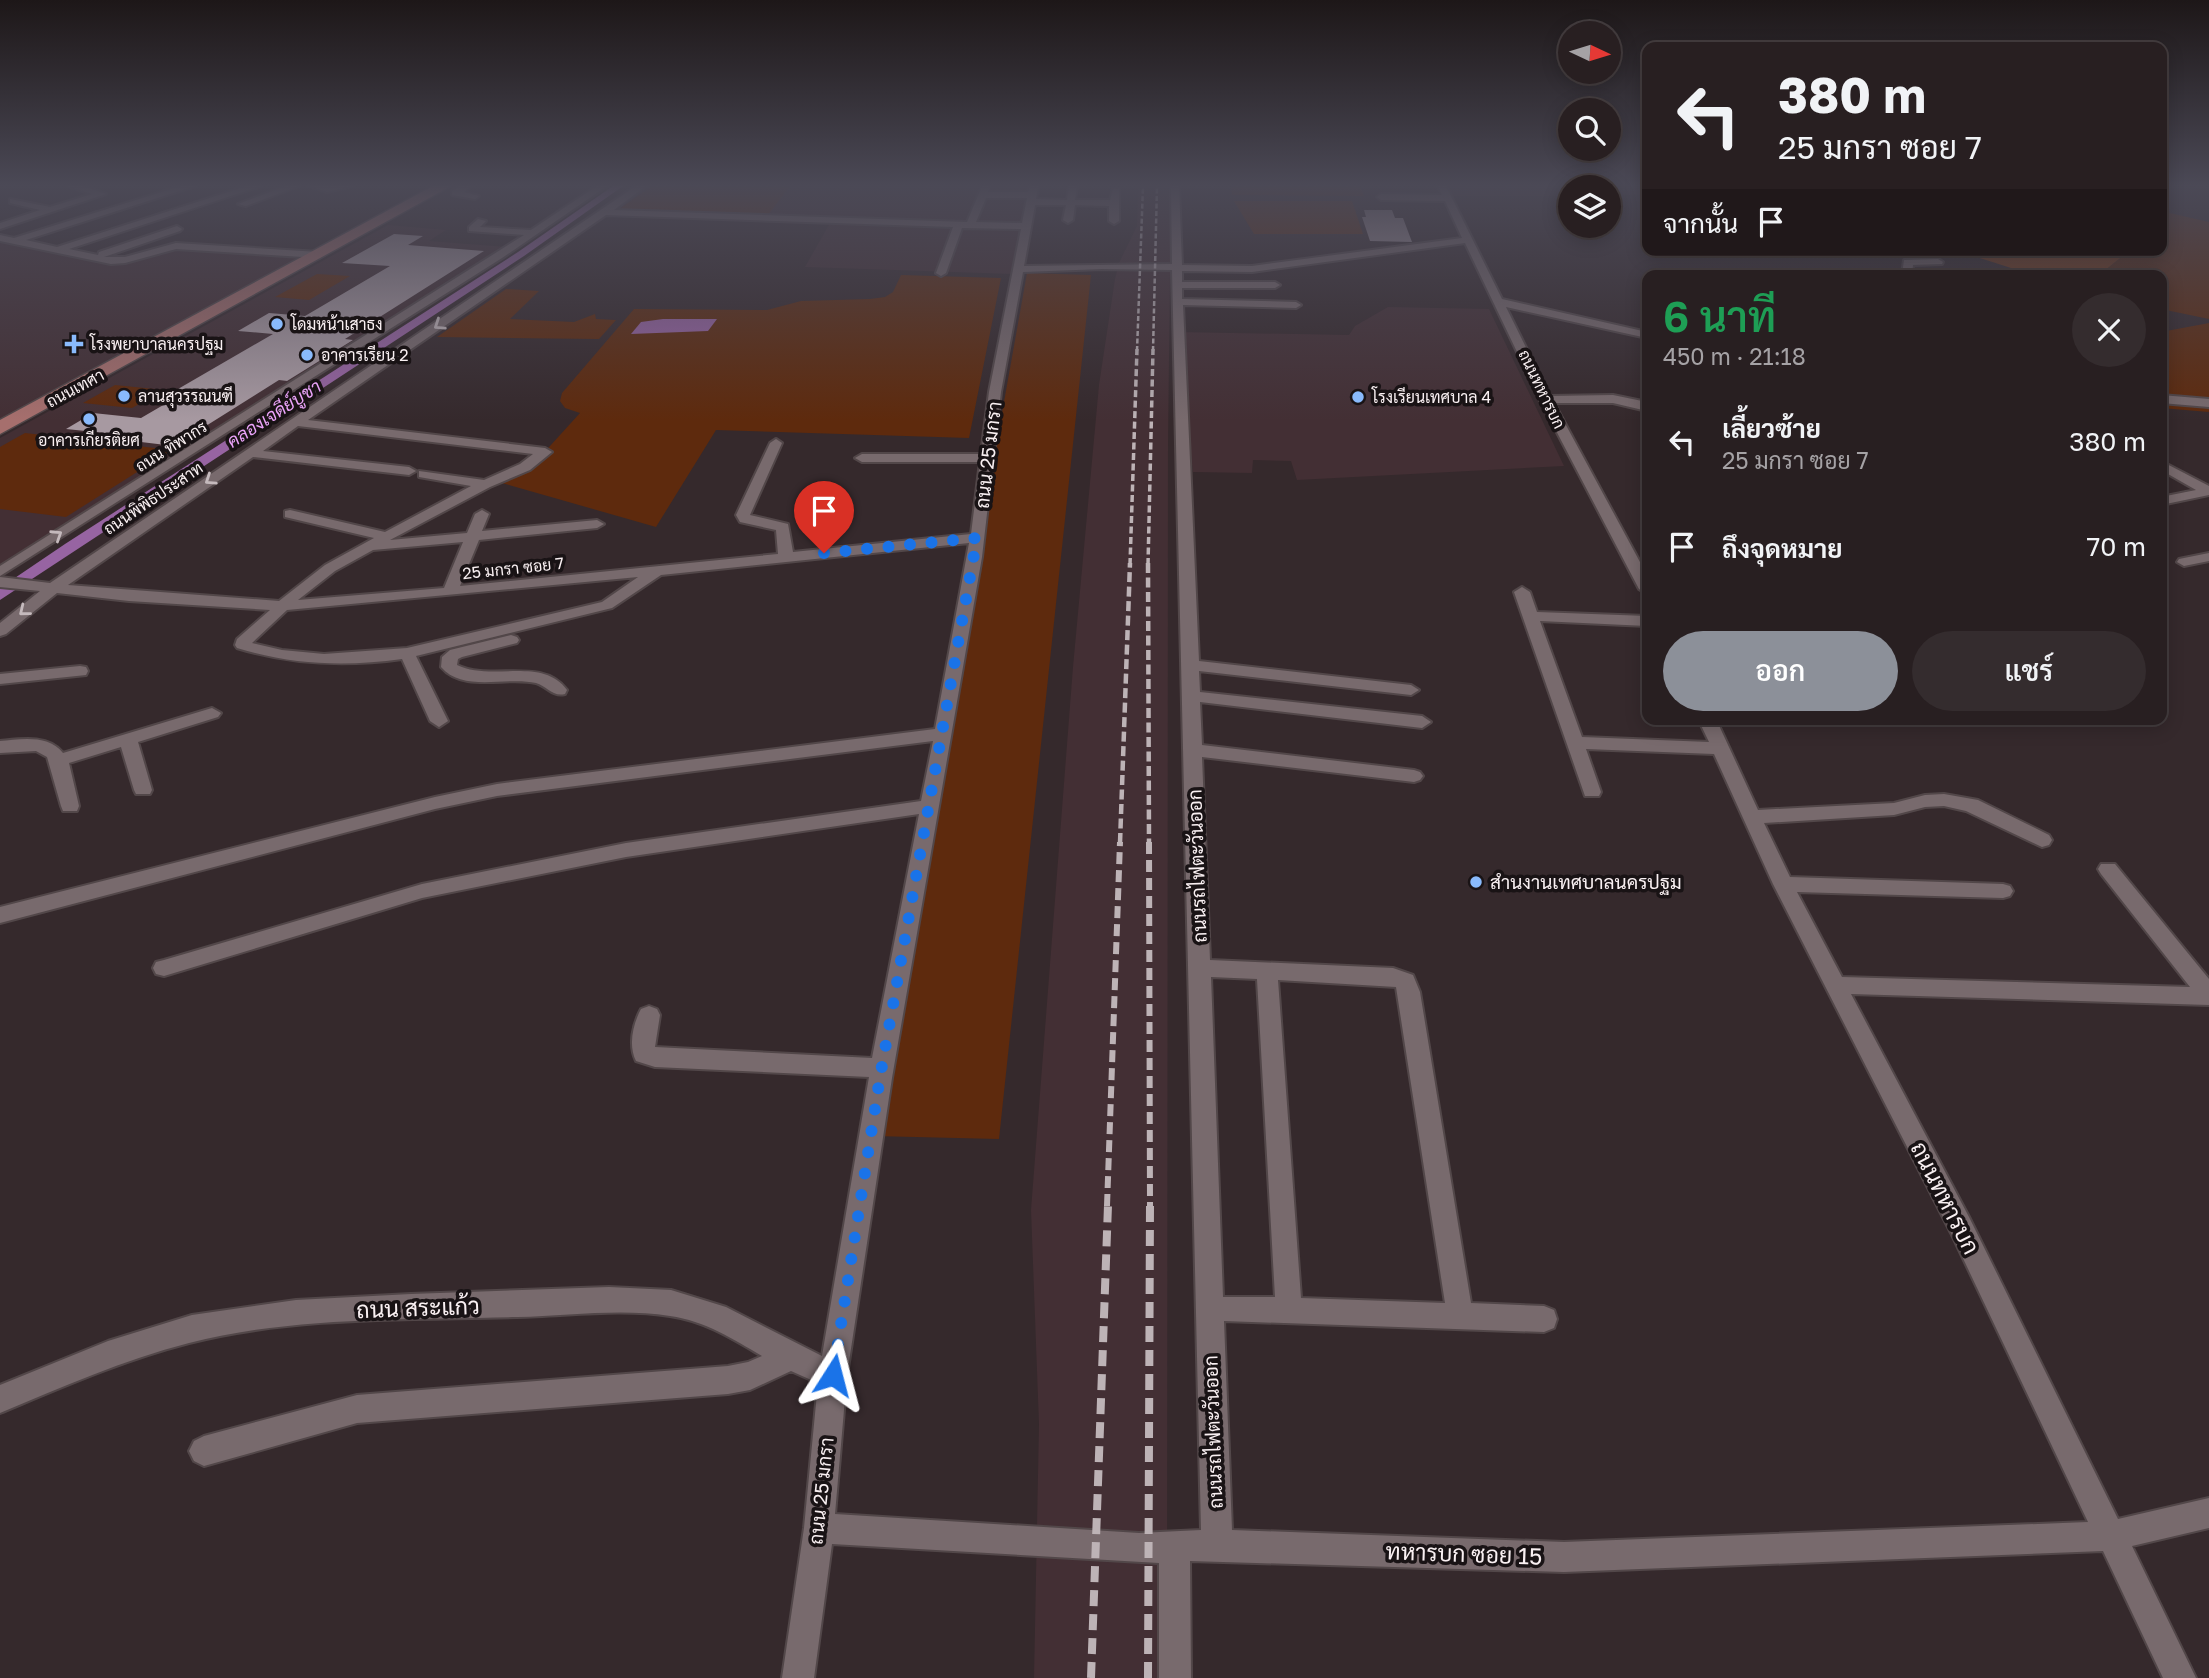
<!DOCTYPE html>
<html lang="th">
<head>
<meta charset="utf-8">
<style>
  body { margin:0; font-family:"Golos Text",Sarabun,sans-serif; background:#342c2e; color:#f1f3f6; height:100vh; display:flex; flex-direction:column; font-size:26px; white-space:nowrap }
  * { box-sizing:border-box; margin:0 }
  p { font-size:23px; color:#a5a2a5 }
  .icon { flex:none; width:38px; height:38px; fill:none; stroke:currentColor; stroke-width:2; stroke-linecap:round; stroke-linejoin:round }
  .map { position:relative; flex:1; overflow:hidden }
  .panel { position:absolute; left:1642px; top:270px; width:525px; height:455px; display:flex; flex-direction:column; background:#281f21; border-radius:14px; box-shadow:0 4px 18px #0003,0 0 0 2px #443d3f }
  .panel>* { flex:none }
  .top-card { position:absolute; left:1642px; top:42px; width:525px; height:214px; border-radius:14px; box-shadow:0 4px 18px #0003,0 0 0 2px #443d3f; background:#281f21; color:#f1f3f6; overflow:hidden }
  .needle { width:46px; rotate:94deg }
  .fabs { position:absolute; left:1558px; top:21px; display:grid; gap:14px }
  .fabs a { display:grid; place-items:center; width:63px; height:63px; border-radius:50%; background:#281f21; box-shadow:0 4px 18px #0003,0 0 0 2px #443d3f; font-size:35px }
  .pin { position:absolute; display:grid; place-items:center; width:60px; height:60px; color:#fff; margin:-72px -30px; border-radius:50% 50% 50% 0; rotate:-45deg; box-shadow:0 0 7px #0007 }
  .pin .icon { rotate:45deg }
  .me { position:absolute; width:77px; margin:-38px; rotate:9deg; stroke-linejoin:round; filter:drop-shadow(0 0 5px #0008) }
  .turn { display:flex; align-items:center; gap:24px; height:147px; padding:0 21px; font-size:32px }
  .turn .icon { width:91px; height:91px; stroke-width:2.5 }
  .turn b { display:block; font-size:49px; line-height:60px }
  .then { display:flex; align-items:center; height:66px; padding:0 21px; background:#0003; gap:14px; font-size:26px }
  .round { display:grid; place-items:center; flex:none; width:74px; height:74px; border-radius:37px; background:#342c2e }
  .summary { display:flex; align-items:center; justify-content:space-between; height:119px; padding:0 21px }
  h1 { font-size:42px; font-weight:600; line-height:52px; color:#1e9e55 }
  .button { display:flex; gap:14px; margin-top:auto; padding:14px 21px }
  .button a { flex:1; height:80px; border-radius:42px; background:#8c9099; color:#fff; font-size:28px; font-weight:600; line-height:80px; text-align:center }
  .button a+a { background:#342c2e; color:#f1f3f6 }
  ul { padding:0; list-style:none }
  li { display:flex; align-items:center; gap:21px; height:105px; padding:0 21px }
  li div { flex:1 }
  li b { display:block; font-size:26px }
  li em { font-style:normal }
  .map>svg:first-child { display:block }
  .built { fill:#432f34 }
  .green { fill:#5e2a0d }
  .forest { fill:#813b13 }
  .water { fill:#9764a2 }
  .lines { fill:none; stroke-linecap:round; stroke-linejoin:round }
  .canal { fill:#9764a2; fill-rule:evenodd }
  .building { fill:#a799a1 }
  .minor-casing { stroke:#524749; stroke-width:4 }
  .primary-casing { stroke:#524749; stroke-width:3 }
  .minor { fill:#786a6d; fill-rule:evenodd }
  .primary { fill:#a66f6d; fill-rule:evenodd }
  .rail-far4 { stroke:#bdb3b6; stroke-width:2.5; stroke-dasharray:5 2.5; stroke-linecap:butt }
  .rail-far3 { stroke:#bdb3b6; stroke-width:3.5; stroke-dasharray:7 3.5; stroke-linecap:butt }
  .rail-far2 { stroke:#bdb3b6; stroke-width:4.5; stroke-dasharray:10 4.5; stroke-linecap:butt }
  .rail-far1 { stroke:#bdb3b6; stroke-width:6; stroke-dasharray:12 6; stroke-linecap:butt }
  .rail { stroke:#bdb3b6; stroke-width:8; stroke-dasharray:16 8; stroke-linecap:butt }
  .oneway { stroke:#c5babd }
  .route { stroke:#1a73e8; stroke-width:12; stroke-dasharray:0 21.6 }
  .poi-dot { fill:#89bafc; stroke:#191315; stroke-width:2.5 }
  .labels { text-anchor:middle; stroke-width:7; stroke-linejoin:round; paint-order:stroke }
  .far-poi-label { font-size:16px; fill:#f9f0f2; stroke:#191315; text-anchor:start }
  .far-street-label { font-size:16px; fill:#f9f0f2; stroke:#191315 }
  .far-water-label { font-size:18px; font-style:italic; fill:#eaa3f9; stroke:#191315 }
  .street-label { font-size:19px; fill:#f9f0f2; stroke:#191315 }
  .poi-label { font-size:19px; fill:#f9f0f2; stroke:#191315; text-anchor:start }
  .near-street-label { font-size:23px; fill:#f9f0f2; stroke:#191315 }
</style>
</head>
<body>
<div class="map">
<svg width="2209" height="1678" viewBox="0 0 2209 1678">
  <rect width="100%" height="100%" fill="#35292c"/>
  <!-- built -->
  <g class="built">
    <polygon points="647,186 1030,186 1012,274 805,267 830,223 607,214"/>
    <polygon points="1138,186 1171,186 1168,447 1167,1678 1034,1678 1039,1424 1031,1210 1073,667 1099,385 1115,279 1119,263 1137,226"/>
    <polygon points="1447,186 1647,186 1647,195 1608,195 1608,187 1570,187 1570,196 1451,196"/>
    <polygon points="388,225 446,230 429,241 507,247 0,566 0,438"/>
    <polygon points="0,242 119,264 168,249 183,248 310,257 0,424"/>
    <polygon points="1388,307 1489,309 1564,466 1297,480 1291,461 1253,460 1252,473 1193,472 1178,332 1349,335 1355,326"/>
  </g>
  <!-- green -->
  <g class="green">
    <polygon points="652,186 790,186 768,215 618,210"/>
    <polygon points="1231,186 1360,186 1364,196 1232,195"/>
    <polygon points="1234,201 1352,201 1363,234 1254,234"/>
    <polygon points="2161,211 2209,222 2209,319 2161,309 2161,275 2099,275 2123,256 2101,250 2161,250"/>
    <polygon points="1027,273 1091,275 999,1139 873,1136"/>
    <polygon points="317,274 350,276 309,300 275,297"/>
    <polygon points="901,275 1001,278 969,438 716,430 656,527 502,483 540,457 580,413 565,408 560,401 562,393 634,309 767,310 801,301 870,299 885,297 893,292"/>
    <polygon points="506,289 539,291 510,319 574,322 595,314 596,319 616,320 599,339 437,337"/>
    <polygon points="2209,323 2209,412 2161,408 2161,332"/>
    <polygon points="115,385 164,390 132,408 83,403"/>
    <polygon points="25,433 172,450 66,517 0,509 0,447"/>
  </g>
  <!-- forest -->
  <polygon class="forest" points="1962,250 2101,250 2124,255 2099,275 2033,275 1961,252"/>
  <!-- water -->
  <polygon class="water" points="663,319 717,319 708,331 631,334 641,322"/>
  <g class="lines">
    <!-- canal -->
    <polygon class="canal" points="613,186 623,186 524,256 0,600 0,588 65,544 518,252"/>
  </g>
  <!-- building -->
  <g class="building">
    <polygon points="1364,210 1392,210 1395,218 1403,218 1412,242 1370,241 1362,217 1366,217"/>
    <polygon points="394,234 423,236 408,245 484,251 345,339 353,340 287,381 279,380 174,446 108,438 115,434 66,429 93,413 141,418 189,390 178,389 273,334 238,331 269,313 305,316 390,266 342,263"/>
  </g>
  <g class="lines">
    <!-- minor casing -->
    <g class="minor-casing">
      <g id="minor">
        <polygon points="68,186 83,186 106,194 0,229 0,223 40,210 10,203 10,199 50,207 92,194"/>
        <polygon points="181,186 195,186 26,240 57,247 247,186 261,186 69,249 98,255 99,252 177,226 182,229 180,231 104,257 125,257 176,243 319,252 324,255 319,258 176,249 125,263 111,264 0,241 0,235 14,238"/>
        <polygon points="286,186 299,186 246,206 238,204"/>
        <polygon points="310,186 352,186 327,192"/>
        <polygon points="460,186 471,186 464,192 479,196 475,199 452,195 452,191"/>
        <polygon points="597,186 607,186 502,258 0,576 0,566 524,235 469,231 469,227 478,219 486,221 480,227 531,230"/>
        <path d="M 636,186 L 646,186 L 614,210 L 967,222 L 982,186 L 990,186 L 988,192 L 1028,192 L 1030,186 L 1038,186 L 1036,199 L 1067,200 L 1069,186 L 1077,186 L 1075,200 L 1110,200 L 1113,189 L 1119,189 L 1119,221 L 1114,224 L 1109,221 L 1109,206 L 1075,205 L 1073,220 L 1068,223 L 1063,220 L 1066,205 L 1035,205 L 1024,266 L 1172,264 L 1171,186 L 1179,186 L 1182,265 L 1252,266 L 1462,238 L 1445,201 L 1381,200 L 1377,197 L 1381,194 L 1442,195 L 1438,186 L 1446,186 L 1502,299 L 1647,332 L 1647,338 L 1506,307 L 1550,396 L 1613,395 L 1647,402 L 1647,411 L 1613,403 L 1554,403 L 1647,575 L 1647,594 L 1639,589 L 1540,400 L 1465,243 L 1252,272 L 1182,271 L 1182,282 L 1275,282 L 1280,285 L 1275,288 L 1182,288 L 1182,299 L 1296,302 L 1301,305 L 1296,308 L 1183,305 L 1199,661 L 1411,685 L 1419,690 L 1411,695 L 1199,671 L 1200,692 L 1422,716 L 1431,722 L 1422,728 L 1200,702 L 1202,745 L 1414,770 L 1420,772 L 1423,776 L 1420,780 L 1414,782 L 1202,757 L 1210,960 L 1393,968 L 1413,975 L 1420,992 L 1471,1303 L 1544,1306 L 1554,1310 L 1557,1319 L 1554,1328 L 1544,1332 L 1224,1321 L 1232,1530 L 1564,1542 L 2088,1522 L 1951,1233 L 1773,884 L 1714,754 L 1586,749 L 1601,792 L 1599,796 L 1585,796 L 1514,592 L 1522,587 L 1530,592 L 1537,612 L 1647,616 L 1647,626 L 1540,621 L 1582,737 L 1709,742 L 1698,719 L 1716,719 L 1758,810 L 1894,803 L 1925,795 L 1944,794 L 1978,800 L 2049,835 L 2052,840 L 2049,845 L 2042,847 L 1966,811 L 1944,806 L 1925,807 L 1894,815 L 1764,823 L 1790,877 L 2003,884 L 2010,886 L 2013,891 L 2010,896 L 2003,898 L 1797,892 L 1842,977 L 2190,987 L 2101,874 L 2098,869 L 2101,864 L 2115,864 L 2209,979 L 2209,1005 L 1851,994 L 1969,1217 L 2118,1519 L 2209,1498 L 2209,1528 L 2132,1546 L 2196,1678 L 2163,1678 L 2103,1551 L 1564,1572 L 1190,1561 L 1191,1678 L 1159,1678 L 1159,1563 L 832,1544 L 814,1678 L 782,1678 L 804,1528 L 818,1383 L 791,1371 L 750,1390 L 728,1394 L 357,1423 L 204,1466 L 194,1461 L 189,1451 L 194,1441 L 204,1436 L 357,1395 L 728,1366 L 748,1362 L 762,1356 C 733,1339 705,1321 670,1316 C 620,1308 568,1316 517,1317 C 408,1320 295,1316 189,1343 C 123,1360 62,1387 0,1413 L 0,1385 L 108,1341 L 192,1315 L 296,1300 L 411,1294 L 609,1287 L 671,1290 L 726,1307 L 822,1356 L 869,1077 L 655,1067 L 636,1061 C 628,1045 633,1024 641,1009 L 649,1006 L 657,1009 L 660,1015 L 655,1047 L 872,1058 L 919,814 L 626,857 L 422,898 L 164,976 L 156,974 L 153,968 L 156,962 L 164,960 L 422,884 L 626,843 L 921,801 L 933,741 L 497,796 L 435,809 L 0,923 L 0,907 L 435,797 L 497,784 L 935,729 L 969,543 L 661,575 L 612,608 L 416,656 L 448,721 L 439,727 L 430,721 L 402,659 C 345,667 292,665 237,648 L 235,645 L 237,639 L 270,610 L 129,601 L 57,593 L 6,634 L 0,636 L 0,623 L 40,591 L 0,587 L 0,577 L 50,583 ZM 986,198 L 1027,198 L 1022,223 L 976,222 ZM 606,215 L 953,227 L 936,273 L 941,276 L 946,273 L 962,228 L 1021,229 L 989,392 L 981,454 L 862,454 L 855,458 L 862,462 L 980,462 L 971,534 L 793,552 L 788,524 L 750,515 L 782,443 L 776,439 L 770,443 L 736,515 L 740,522 L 776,530 L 778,554 L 460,586 L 479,540 L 597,528 L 604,524 L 597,520 L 482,531 L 489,514 L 482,510 L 475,514 L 467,533 L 390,540 L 490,487 L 530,470 L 552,452 L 545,448 L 308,420 ZM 1102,269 L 1172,270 L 1201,1530 L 1139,1533 L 835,1514 L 847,1375 L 892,1078 L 982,557 L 1001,392 L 1023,272 ZM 298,426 L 533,454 L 520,464 L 484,480 L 419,471 L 419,477 L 471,486 L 385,532 L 290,510 L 285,511 L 285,517 L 374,538 L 325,565 L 279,601 L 68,585 L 253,457 L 409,475 L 416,471 L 409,467 L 263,451 ZM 463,542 L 444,588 L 298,600 L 335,571 L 373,550 ZM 638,577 L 602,602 L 407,648 L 324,654 L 282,650 L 252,643 L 287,610 ZM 1211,977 L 1257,979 L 1275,1297 L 1223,1297 ZM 1278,980 L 1396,987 L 1445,1303 L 1301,1298 Z"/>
        <polygon points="1938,259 1943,262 1942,264 1913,265 1912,275 1902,275 1904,260"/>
        <polygon points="2161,395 2209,399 2209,407 2161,403"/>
        <polygon points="2161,461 2209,486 2209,495 2161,505 2161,497 2196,490 2161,470"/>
        <polygon points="2209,553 2209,561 2184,566 2177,562 2179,559"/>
        <path d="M 511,635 L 517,637 L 519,640 L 517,643 L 462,657 L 458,659 L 457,665 C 491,682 542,656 567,690 L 565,694 C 552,697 547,686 536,683 C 507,676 463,693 441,667 L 442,657 L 450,650 Z"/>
        <polygon points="80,666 86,667 88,671 86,675 0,684 0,674"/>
        <path d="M 212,708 L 221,713 L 218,717 L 138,742 L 152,790 L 150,794 L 136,794 L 134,790 L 121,747 L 69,763 L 79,806 L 77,811 L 63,811 L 61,806 L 47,757 L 36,751 L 0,753 L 0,741 C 20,739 49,734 63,753 Z"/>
      </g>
    </g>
    <!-- primary casing -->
    <g class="primary-casing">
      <polygon id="primary" points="433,186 451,186 0,434 0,420"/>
    </g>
    <!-- minor -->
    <use href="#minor" class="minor"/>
    <!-- primary -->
    <use href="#primary" class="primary"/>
    <!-- rail-far4 -->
    <g class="rail-far4">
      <polyline points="1137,351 1143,186"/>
      <polyline points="1153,351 1157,186"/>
    </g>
    <!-- rail-far3 -->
    <g class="rail-far3">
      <polyline points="1130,565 1137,349"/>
      <polyline points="1148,565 1153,349"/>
    </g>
    <!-- rail-far2 -->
    <g class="rail-far2">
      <polyline points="1148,563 1149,843"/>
      <polyline points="1120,843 1130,563"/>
    </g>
    <!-- rail-far1 -->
    <g class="rail-far1">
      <polyline points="1149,842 1150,1206"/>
      <polyline points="1107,1206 1120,842"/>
    </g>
    <!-- rail -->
    <g class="rail">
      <polyline points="1091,1678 1108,1205"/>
      <polyline points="1148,1678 1150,1205"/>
    </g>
  </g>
  <!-- one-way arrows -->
  <defs><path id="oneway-chevron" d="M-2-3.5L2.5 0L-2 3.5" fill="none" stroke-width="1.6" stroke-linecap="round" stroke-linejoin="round" transform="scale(1.75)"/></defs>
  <g class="oneway">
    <use href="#oneway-chevron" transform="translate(439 325) rotate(146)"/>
    <use href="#oneway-chevron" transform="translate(210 480) rotate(146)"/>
    <use href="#oneway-chevron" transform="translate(57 535) rotate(-33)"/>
    <use href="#oneway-chevron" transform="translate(24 611) rotate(141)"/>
  </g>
  <!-- sky -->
  <linearGradient id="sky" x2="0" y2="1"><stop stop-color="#1d1718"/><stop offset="0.44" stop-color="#4b4956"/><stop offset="1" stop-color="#4b4956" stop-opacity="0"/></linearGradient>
  <rect width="2209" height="421" fill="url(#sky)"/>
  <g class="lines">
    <!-- route -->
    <polyline class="route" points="824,553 977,538 880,1077 833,1375"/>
  </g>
  <!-- markers -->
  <g class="poi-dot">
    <circle cx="277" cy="324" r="7"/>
    <path d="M70.5 333.5h7v7h7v7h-7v7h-7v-7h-7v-7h7z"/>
    <circle cx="307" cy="355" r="7"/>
    <circle cx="124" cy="396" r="7"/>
    <circle cx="1358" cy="397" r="7"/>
    <circle cx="89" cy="419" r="7"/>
    <circle cx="1476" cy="882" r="7"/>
  </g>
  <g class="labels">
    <!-- far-poi labels -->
    <g class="far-poi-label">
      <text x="291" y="330">โดมหน้าเสาธง</text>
      <text x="90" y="350">โรงพยาบาลนครปฐม</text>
      <text x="321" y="361">อาคารเรียน 2</text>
      <text x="138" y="402">ลานสุวรรณนฑี</text>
      <text x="1372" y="403">โรงเรียนเทศบาล 4</text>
      <text x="89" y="446" text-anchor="middle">อาคารเกียรติยศ</text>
    </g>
    <!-- far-street labels -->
    <g class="far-street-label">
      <text transform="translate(75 388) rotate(-28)" y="6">ถนนเทศา</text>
      <text transform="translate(1542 389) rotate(64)" y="6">ถนนทหารบก</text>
      <text transform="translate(171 446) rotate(-32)" y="6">ถนน ทิพากร</text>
      <text transform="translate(153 498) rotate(-34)" y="6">ถนนพิพิธประสาท</text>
      <text transform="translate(513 568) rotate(-6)" y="6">25 มกรา ซอย 7</text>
    </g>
    <!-- far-water labels -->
    <g class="far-water-label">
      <text transform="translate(274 414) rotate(-33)" y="6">คลองเจดีย์บูชา</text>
    </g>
    <!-- street labels -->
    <g class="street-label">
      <text transform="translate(988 455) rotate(-83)" y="7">ถนน 25 มกรา</text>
      <text transform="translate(1197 866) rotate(-92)" y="7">ถนนรถไฟตะวันออก</text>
      <text transform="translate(1213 1432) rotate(-92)" y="7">ถนนรถไฟตะวันออก</text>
      <text transform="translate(821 1491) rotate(-84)" y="7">ถนน 25 มกรา</text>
    </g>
    <!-- poi labels -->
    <g class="poi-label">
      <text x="1490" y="889">สำนงานเทศบาลนครปฐม</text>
    </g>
    <!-- near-street labels -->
    <g class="near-street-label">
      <text transform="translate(1945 1198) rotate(63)" y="8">ถนนทหารบก</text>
      <text transform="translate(418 1308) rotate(-2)" y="8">ถนน สระแก้ว</text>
      <text transform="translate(1464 1554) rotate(2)" y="8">ทหารบก ซอย 15</text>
    </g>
  </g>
</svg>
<div class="fabs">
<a><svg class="needle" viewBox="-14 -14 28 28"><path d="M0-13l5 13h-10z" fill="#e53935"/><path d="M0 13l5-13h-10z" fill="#a5a2a5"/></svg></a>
<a><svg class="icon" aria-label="search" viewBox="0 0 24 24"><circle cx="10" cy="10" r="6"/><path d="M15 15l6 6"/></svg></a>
<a><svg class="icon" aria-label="layers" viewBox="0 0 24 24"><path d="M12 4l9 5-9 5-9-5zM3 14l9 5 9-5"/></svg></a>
</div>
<div class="pin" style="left:824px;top:553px;background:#d93025"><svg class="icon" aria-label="arrive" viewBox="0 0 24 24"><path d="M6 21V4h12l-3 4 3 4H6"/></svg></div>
<svg class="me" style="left:833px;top:1375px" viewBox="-20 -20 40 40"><path d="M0-17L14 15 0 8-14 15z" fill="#1a73e8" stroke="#fff" stroke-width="4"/></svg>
<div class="top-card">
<div class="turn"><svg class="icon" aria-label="left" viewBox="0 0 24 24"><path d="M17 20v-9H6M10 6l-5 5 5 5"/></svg><div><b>380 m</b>25 มกรา ซอย 7</div></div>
<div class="then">จากนั้น<svg class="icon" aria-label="arrive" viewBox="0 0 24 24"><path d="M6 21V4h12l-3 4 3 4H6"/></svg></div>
</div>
<section class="panel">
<div class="summary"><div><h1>6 นาที</h1><p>450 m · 21:18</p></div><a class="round"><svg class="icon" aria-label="close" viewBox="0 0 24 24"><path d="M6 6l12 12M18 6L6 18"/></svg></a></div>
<ul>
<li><svg class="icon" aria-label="left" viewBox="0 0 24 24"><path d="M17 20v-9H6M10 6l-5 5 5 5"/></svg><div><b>เลี้ยวซ้าย</b><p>25 มกรา ซอย 7</p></div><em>380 m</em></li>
<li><svg class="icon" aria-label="arrive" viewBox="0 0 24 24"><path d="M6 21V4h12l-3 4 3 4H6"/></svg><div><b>ถึงจุดหมาย</b></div><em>70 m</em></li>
</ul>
<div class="button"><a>ออก</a><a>แชร์</a></div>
</section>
</div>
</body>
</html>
